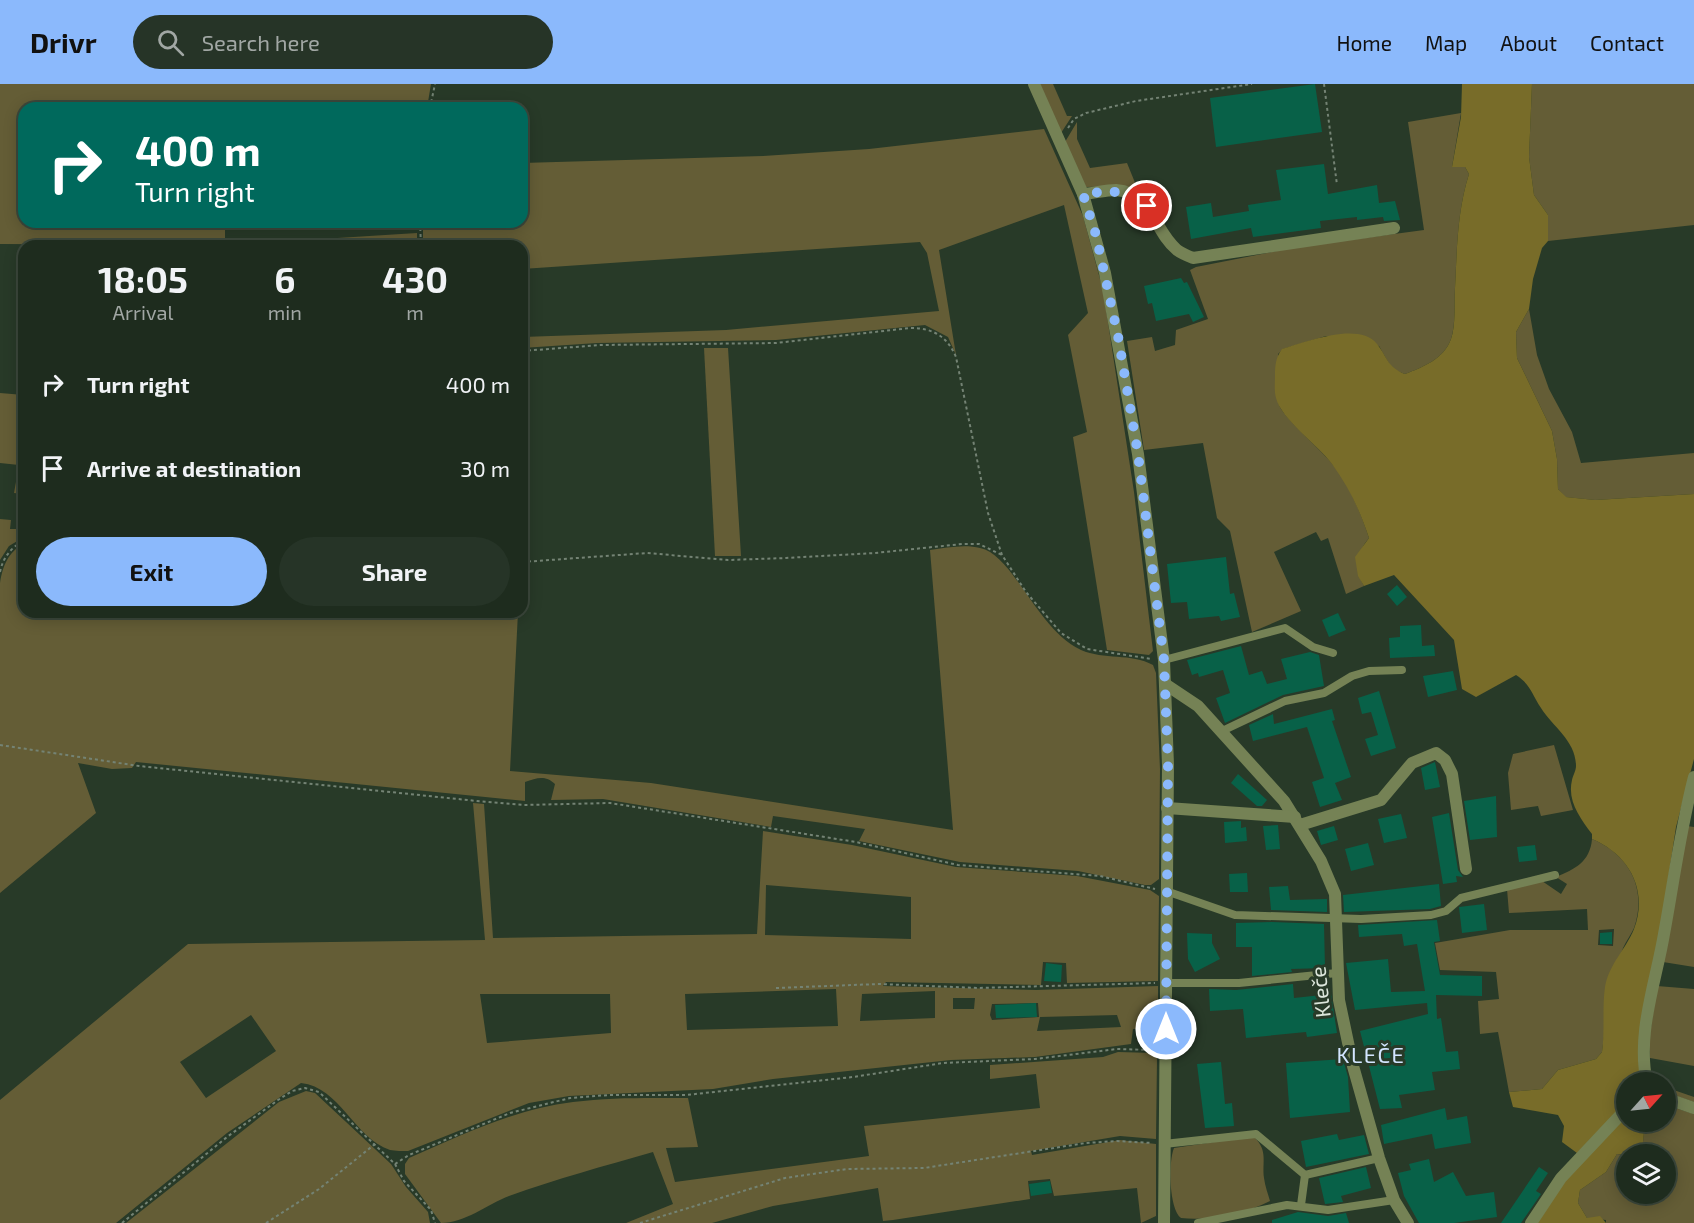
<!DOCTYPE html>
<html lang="en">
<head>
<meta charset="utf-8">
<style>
  body { margin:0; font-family:"Exo 2",sans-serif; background:#263427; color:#f1f3f6; height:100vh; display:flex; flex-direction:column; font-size:22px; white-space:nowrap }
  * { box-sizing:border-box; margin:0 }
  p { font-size:20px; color:#a1a7a4 }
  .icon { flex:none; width:33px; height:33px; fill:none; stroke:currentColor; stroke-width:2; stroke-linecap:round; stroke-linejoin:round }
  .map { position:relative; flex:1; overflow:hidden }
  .sheet { position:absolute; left:18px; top:156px; width:510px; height:378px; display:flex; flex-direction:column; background:#1e2c1e; border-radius:18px; box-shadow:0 3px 15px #0003,0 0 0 2px #3c483c }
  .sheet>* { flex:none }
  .hud { position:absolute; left:18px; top:18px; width:510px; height:126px; border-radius:18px; box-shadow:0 3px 15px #0003,0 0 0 2px #3c483c; background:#00695c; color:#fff; overflow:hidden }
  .needle { width:39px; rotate:63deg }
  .fabs { position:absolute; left:1616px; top:988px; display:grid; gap:12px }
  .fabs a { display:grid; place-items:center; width:60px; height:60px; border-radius:50%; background:#1e2c1e; box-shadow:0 3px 15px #0003,0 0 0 2px #3c483c; font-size:30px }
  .pin { position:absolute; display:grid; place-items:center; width:51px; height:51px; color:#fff; margin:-26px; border:3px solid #fff; border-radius:50%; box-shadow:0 2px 6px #0007 }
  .me { position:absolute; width:66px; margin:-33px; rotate:0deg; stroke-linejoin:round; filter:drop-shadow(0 0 4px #0008) }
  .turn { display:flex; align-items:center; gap:21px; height:126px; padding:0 18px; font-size:27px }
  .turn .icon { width:78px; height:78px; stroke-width:2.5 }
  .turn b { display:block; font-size:42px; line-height:51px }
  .eta { display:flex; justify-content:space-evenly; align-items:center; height:102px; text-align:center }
  .eta b { font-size:36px; font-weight:700; line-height:42px }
  .primary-button { display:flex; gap:12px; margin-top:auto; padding:12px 18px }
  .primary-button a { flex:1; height:69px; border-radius:36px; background:#8bb9fc; color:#111; font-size:24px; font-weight:700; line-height:69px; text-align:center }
  .primary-button a+a { background:#263427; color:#f1f3f6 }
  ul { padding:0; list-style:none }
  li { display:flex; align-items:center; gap:18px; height:84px; padding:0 18px }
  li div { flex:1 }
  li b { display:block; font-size:22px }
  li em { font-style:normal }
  header { display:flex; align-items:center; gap:36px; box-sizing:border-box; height:84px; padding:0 30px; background:#8bb9fc; color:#111 }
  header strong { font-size:28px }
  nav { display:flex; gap:33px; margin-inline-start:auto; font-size:21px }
  .search { width:420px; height:54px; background:#263427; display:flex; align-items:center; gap:15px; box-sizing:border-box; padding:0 21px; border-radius:33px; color:#a1a7a4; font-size:22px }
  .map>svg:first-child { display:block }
  .green { fill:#645d36; fill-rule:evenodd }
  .forest { fill:#786c29 }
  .building { fill:#086148 }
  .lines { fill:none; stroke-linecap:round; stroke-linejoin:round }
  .path { stroke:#748374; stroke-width:2; stroke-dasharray:3 3; stroke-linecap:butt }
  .service { stroke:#758255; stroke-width:8 }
  .minor { stroke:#758255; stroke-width:12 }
  .tertiary { stroke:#758255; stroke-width:12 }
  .route { stroke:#8bb9fc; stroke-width:10; stroke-dasharray:0 18 }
  .labels { text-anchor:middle; stroke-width:6; stroke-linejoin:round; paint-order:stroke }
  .street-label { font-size:21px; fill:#dce6db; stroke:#283a28 }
  .neighbourhood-label { font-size:22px; letter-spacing:1.5px; fill:#d3e5ff; stroke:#283a28 }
</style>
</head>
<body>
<header>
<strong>Drivr</strong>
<div class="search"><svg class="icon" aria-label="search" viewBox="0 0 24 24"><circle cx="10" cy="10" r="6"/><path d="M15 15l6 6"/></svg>Search here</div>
<nav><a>Home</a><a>Map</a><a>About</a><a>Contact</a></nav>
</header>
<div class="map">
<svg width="1694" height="1139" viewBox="0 0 1694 1139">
  <rect width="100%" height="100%" fill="#283a28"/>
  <!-- green -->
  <g class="green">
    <polygon points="0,0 431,0 427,24 24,24 24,138 225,138 225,161 417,149 417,162 0,160"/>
    <polygon points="1040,0 1053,0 1067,32 1072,32 1061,49"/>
    <polygon points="1532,0 1694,0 1694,141 1548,157 1548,131 1534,111 1529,73"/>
    <path d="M 1461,29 L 1452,83 L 1465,83 L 1469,90 C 1457,128 1457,165 1455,204 C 1454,219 1456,240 1451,255 C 1444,275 1423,283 1405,290 L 1392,285 L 1379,262 L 1326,252 L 1283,265 L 1278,270 C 1279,286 1276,306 1279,321 C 1282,331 1320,366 1329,376 C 1348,397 1360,427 1369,454 C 1357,468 1354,485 1364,502 L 1346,510 L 1328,454 L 1321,457 L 1316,448 L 1274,468 L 1301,527 L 1252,548 L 1230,447 L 1217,434 L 1203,359 L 1144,366 L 1127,257 L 1152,253 L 1155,267 L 1175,261 L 1176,246 L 1208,235 L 1190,186 L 1196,183 L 1297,163 L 1424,146 L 1408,38 Z"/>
    <polygon points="1077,38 1077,55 1090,84 1127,79 1138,106 1126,102 1086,103 1065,58"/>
    <polygon points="1044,45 1083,132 1103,206 1134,408 1153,567 1149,571 1107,566 1073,353 1087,348 1068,251 1088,229 1064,121 939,166 956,271 948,253 925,241 776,256 597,259 522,264 522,253 726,246 939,227 927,169 920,158 522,185 522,162 423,162 423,138 522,138 522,79 763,72 869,65"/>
    <polygon points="1529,225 1537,271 1549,305 1572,348 1581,379 1694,369 1694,410 1595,416 1565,413 1558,405 1557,375 1552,347 1517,274 1516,248"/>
    <polygon points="704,264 728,264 741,472 715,472"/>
    <polygon points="0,309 24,311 24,410 14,409 19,381 0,379"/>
    <polygon points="0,435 11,436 10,445 24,445 24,453 9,462 0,476"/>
    <path d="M 24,459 L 24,528 L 518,528 L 510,687 L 651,699 L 953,746 L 930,466 C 946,464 964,460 980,464 C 1014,471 1036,545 1081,566 C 1104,576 1131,569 1153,581 L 1156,589 L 1160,685 L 1159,795 L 1151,801 L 1145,801 L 1078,787 L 960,778 L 859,757 L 865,745 L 773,732 L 771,743 L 603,715 L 551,716 L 555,700 C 545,691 537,694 525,698 L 525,717 L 136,678 L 132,684 L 112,685 L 78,679 L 96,729 L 0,809 L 0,499 C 3,481 8,469 24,459 Z"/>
    <polygon points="1554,661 1573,726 1541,732 1538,722 1511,726 1508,689 1513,670"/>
    <path d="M 473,719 L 484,720 L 493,854 L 757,850 L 763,747 L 852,761 L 956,783 L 1077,792 L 1150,806 L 1159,812 L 1158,897 L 1067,899 L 1066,879 L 1043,878 L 1041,901 L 886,898 L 883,902 L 1036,906 L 1158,902 L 1158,944 L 1133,945 L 1131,960 L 1035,973 L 951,976 L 773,995 L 713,1005 L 569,1012 L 529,1019 L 408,1067 C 403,1067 395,1067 390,1066 C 354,1054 340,1003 301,999 L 227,1049 L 116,1139 L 0,1139 L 0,1016 L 188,860 L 485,856 ZM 766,801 L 911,813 L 911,855 L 765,851 ZM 836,905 L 838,942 L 687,946 L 685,910 ZM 935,907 L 935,934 L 860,937 L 862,910 ZM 480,910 L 610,910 L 611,949 L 487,959 ZM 953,914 L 975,914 L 974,925 L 953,925 ZM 1038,919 L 1039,933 L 992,936 L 990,931 L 992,920 ZM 251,931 L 276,967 L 206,1014 L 180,978 ZM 1117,931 L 1121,943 L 1037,947 L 1040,933 Z"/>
    <polygon points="1687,742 1694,743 1694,883 1663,878"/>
    <path d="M 1592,755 C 1628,770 1648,804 1634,844 C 1631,851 1626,857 1623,864 C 1612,894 1606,936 1602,968 L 1596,975 L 1558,986 L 1542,1005 L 1509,1008 L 1498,948 L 1480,950 L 1478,917 L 1499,915 L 1496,888 L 1440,886 L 1435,859 L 1510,846 L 1588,846 L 1587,825 L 1509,829 L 1507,805 L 1542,797 L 1561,810 L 1567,800 L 1556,793 C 1575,785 1590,778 1592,755 ZM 1614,845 L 1613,862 L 1598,861 L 1599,846 Z"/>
    <polygon points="1657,902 1694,905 1694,982 1650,974 1649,957"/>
    <path d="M 1118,968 L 1154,969 L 1157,974 L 1156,1055 L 1120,1052 L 1031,1067 L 1032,1071 L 1120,1056 L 1156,1060 L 1156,1132 L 1141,1139 L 1137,1104 L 1054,1112 L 1050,1095 L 1028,1097 L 1030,1115 L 893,1136 L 883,1137 L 878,1104 L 773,1122 L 712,1139 L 626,1139 L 673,1120 L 653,1068 C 604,1082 556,1095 509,1112 C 486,1121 465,1139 441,1139 L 405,1090 L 405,1080 L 409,1074 C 462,1051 515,1025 573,1018 C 611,1013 650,1014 688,1014 L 698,1063 L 666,1064 L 675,1098 L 869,1072 L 864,1042 L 1040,1024 L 1036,990 L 990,995 L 990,981 L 1103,973 Z"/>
    <polygon points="1665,1003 1694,1013 1694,1018 1665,1008"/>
    <polygon points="306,1007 315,1009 391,1080 406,1103 428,1128 430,1139 126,1139 279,1018"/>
    <polygon points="1666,1021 1694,1030 1694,1139 1606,1139 1606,1136 1587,1134 1578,1119 1580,1106 1606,1088 1617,1070 1626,1071 1626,1110 1665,1110 1665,1071 1637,1071 1642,1068 1644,1048 1652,1038 1665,1038"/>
    <path d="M 1241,1054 L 1255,1054 C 1268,1067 1262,1078 1264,1094 C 1265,1102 1268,1110 1270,1117 C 1244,1130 1210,1137 1181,1134 C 1169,1125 1168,1078 1174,1064 Z"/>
  </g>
  <!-- forest -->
  <g class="forest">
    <path d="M 1462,0 L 1532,0 L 1529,73 L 1534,111 L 1548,131 L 1548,157 L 1542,164 L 1533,195 L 1529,225 L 1516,248 L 1517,274 L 1552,347 L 1557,375 L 1558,405 L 1566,413 L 1595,416 L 1694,410 L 1694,675 L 1676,743 L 1640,981 L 1641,999 L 1626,999 L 1626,1018 L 1577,1069 L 1562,1058 L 1564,1042 L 1558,1031 L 1513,1023 L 1509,1008 L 1542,1005 L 1558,986 L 1596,975 L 1602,968 C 1605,947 1602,923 1605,903 C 1609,880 1626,865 1634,845 C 1649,805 1628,770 1592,755 L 1592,750 C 1580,734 1567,717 1572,696 C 1573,691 1576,687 1576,682 C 1576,657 1553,643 1541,624 C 1532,610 1530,600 1516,591 L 1476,613 L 1462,605 L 1454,556 L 1394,491 L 1364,502 L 1358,492 L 1355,473 L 1369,454 C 1360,427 1349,403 1332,380 C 1319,362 1281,335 1276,314 C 1274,307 1275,298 1275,291 C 1275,281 1276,273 1282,265 C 1306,258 1359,237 1377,260 C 1388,274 1387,283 1405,290 C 1423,283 1444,275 1451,255 C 1456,241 1454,219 1455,204 C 1457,165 1457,128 1469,90 L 1465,83 L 1452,83 L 1461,33 Z"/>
    <polygon points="1626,1033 1626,1038 1652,1038 1644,1048 1642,1069 1637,1071 1617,1070 1606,1088 1580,1106 1578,1119 1587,1134 1600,1132 1606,1139 1535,1139 1564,1096"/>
  </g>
  <!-- building -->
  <g class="building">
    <polygon points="1315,0 1322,48 1216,63 1210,14"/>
    <polygon points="1324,80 1328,110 1377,101 1379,119 1395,117 1400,136 1384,137 1383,133 1357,136 1357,133 1320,137 1321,144 1253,153 1251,144 1191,155 1186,123 1211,119 1213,133 1249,127 1248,121 1281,116 1276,86"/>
    <polygon points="1181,194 1184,199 1187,198 1204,233 1193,238 1189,230 1156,237 1152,219 1148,220 1144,202"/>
    <polygon points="1226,473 1230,510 1234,509 1240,533 1221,537 1219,532 1189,535 1187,518 1171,519 1167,480"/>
    <polygon points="1397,501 1407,513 1397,522 1387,510"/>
    <polygon points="1338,529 1346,546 1329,553 1322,536"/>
    <polygon points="1421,541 1422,562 1434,561 1435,572 1390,574 1389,554 1400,553 1400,542"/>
    <polygon points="1241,562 1249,591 1262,587 1267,600 1287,595 1281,575 1310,568 1319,571 1324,602 1283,611 1225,639 1216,614 1230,609 1223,586 1199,593 1198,589 1192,591 1187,576"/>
    <polygon points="1453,587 1457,606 1428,613 1423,592"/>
    <polygon points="1379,607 1396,664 1371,672 1365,655 1378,651 1371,628 1362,630 1358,614"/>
    <polygon points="1332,625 1335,636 1332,637 1351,693 1335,699 1342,716 1320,723 1312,698 1324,694 1307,643 1253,657 1249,641 1273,630 1274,640"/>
    <polygon points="1435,678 1440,703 1425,706 1421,684"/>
    <polygon points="1238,690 1267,716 1262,722 1257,722 1231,699"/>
    <polygon points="1496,712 1497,753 1470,756 1464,717"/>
    <polygon points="1449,729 1458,786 1463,793 1456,792 1457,798 1443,800 1432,733"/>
    <polygon points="1401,730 1407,754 1384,759 1378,735"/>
    <polygon points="1241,737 1241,744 1246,743 1247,757 1225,759 1224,738"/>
    <polygon points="1278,741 1280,765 1266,766 1263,742"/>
    <polygon points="1334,742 1338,756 1321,761 1317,747"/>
    <polygon points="1368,759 1374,781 1351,787 1345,765"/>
    <polygon points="1535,761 1537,776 1519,778 1517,763"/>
    <polygon points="1247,789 1248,808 1230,808 1229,790"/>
    <polygon points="1439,800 1441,822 1430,825 1344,828 1343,811"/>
    <polygon points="1288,802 1290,816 1327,815 1327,828 1271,826 1269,803"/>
    <polygon points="1484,820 1487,846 1462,849 1459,823"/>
    <polygon points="1437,836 1440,857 1434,858 1440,891 1482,892 1482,912 1436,911 1437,935 1441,934 1446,968 1458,967 1460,985 1432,988 1435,1006 1399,1011 1402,1024 1380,1025 1360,947 1428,930 1427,919 1355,926 1346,879 1388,875 1391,908 1425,907 1417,860 1404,862 1402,850 1359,853 1358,841"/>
    <polygon points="1272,838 1324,840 1325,884 1291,885 1292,888 1252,892 1252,863 1236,863 1236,839"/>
    <polygon points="1612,848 1612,860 1600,860 1600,849"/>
    <polygon points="1187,849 1212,850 1212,859 1220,875 1195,888 1188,875"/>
    <polygon points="1046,879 1062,881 1061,898 1044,897"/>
    <polygon points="1293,900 1294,914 1331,910 1337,949 1307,953 1306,948 1246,954 1243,925 1210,927 1209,905 1236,906"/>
    <polygon points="1036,919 1037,933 996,934 995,921"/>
    <polygon points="1343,975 1348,993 1350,1028 1290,1034 1286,979"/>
    <polygon points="1221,978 1225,1020 1232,1019 1234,1042 1205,1044 1197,980"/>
    <polygon points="1445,1024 1447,1036 1467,1032 1471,1059 1435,1065 1432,1050 1384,1060 1381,1041"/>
    <polygon points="1337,1050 1339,1056 1364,1051 1369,1070 1306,1083 1301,1057"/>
    <polygon points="1429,1075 1434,1098 1453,1088 1466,1112 1494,1108 1497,1133 1454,1139 1419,1139 1404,1112 1398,1089 1411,1086 1409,1080"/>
    <polygon points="1366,1083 1371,1104 1341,1112 1343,1118 1325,1120 1319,1094"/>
    <polygon points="1539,1083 1548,1089 1536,1107 1541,1110 1521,1139 1501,1139"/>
    <polygon points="1050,1097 1052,1109 1031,1112 1029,1100"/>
    <polygon points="1298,1128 1328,1132 1346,1129 1349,1139 1272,1139 1272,1136"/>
  </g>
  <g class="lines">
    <!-- path -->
    <g class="path">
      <polyline points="1324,0 1337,101"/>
      <polyline points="430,24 435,0"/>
      <polyline points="1068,44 1074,35 1086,29 1136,17 1252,0"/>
      <polyline points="420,138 421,162"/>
      <path d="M 522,267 L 601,261 L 776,259 L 910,244 C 933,244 947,252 956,273 L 988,429 L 1002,471 L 1026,508 L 1061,549 L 1087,565 L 1152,575"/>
      <polyline points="522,478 647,469 728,476 786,474 875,469 962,460 979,460 1002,471"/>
      <path d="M 0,488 C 3,473 11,464 24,456"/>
      <polyline points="0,661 139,682 477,717 524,721 610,719 856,758 958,781 1100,792 1155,805"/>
      <polyline points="776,904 879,900 978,904 1155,899"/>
      <polyline points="395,1080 409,1071 510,1029 570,1014 609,1011 686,1011 853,993 943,979 1035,975 1117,965 1151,966"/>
      <polyline points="122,1139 227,1053 278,1016 292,1007 305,1004 319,1008 395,1080 404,1097 431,1126 435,1139"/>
      <polyline points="266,1139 319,1105 375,1060"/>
      <polyline points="640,1139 785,1094 847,1085 924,1084 1086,1059 1117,1057 1152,1059"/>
    </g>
    <!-- service -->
    <g class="service">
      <polyline points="1164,576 1285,544 1313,563 1333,569"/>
      <polyline points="1220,648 1285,617 1324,609 1352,592 1369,587 1402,586"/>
      <polyline points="1166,807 1235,831 1361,835 1431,831 1446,827 1461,814 1555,791"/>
      <polyline points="1167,899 1239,899 1337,889"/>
      <polyline points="1164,1060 1256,1050 1305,1091 1379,1074"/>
      <polyline points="1301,1121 1305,1091"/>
      <polyline points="1198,1139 1287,1121 1328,1126 1394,1116"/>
    </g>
    <!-- minor -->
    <g class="minor">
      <path d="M 1083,110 C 1094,109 1106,106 1116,106 C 1153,109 1153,146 1177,166 C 1181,169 1188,172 1193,174 L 1394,144"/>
      <polyline points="1165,600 1198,622 1284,717 1321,777 1335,810 1339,916 1353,982 1379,1074 1394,1116 1408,1139"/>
      <polyline points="1167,724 1295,733"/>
      <polyline points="1300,741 1381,716 1412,679 1436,669 1445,676 1452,690 1466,785"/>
      <path d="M 1647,999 C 1636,950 1656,898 1664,850 C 1674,796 1680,747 1694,693"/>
      <polyline points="1665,1014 1694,1024"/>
      <polyline points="1531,1139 1561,1094 1626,1025"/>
    </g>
    <!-- tertiary -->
    <polyline class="tertiary" points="1034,0 1083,110 1105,189 1138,370 1164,576 1168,681 1164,1139"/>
  </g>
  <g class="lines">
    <!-- route -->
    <path class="route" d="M 1147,122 C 1128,104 1108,107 1083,110 L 1096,151 L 1118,252 L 1138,370 L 1164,576 L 1168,681 L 1166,945"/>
  </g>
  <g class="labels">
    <!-- street labels -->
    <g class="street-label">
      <text transform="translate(1321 908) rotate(-96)" y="7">Kleče</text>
    </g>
    <!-- neighbourhood labels -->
    <g class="neighbourhood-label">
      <text x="1371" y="979">KLEČE</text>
    </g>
  </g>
</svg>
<div class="fabs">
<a><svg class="needle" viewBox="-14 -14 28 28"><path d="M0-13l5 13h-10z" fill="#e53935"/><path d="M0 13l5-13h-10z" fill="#a1a7a4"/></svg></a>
<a><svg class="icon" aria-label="layers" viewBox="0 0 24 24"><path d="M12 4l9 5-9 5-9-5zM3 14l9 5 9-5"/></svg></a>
</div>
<div class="pin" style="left:1147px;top:122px;background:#d93025"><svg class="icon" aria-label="arrive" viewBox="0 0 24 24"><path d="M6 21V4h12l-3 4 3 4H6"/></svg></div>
<svg class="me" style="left:1166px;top:945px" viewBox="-20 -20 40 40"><circle r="17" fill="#8bb9fc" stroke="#fff" stroke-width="3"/><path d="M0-11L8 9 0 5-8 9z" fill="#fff"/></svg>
<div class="hud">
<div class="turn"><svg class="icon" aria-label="right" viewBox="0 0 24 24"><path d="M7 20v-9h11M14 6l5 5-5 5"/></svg><div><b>400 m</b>Turn right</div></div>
</div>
<section class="sheet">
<div class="eta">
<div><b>18:05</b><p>Arrival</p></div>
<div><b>6</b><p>min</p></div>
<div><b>430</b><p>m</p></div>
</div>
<ul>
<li><svg class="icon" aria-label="right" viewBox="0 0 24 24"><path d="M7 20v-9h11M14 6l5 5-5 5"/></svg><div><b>Turn right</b></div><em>400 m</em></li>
<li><svg class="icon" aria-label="arrive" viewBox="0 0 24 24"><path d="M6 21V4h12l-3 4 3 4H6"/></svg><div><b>Arrive at destination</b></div><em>30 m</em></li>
</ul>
<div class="primary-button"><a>Exit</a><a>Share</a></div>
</section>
</div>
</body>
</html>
